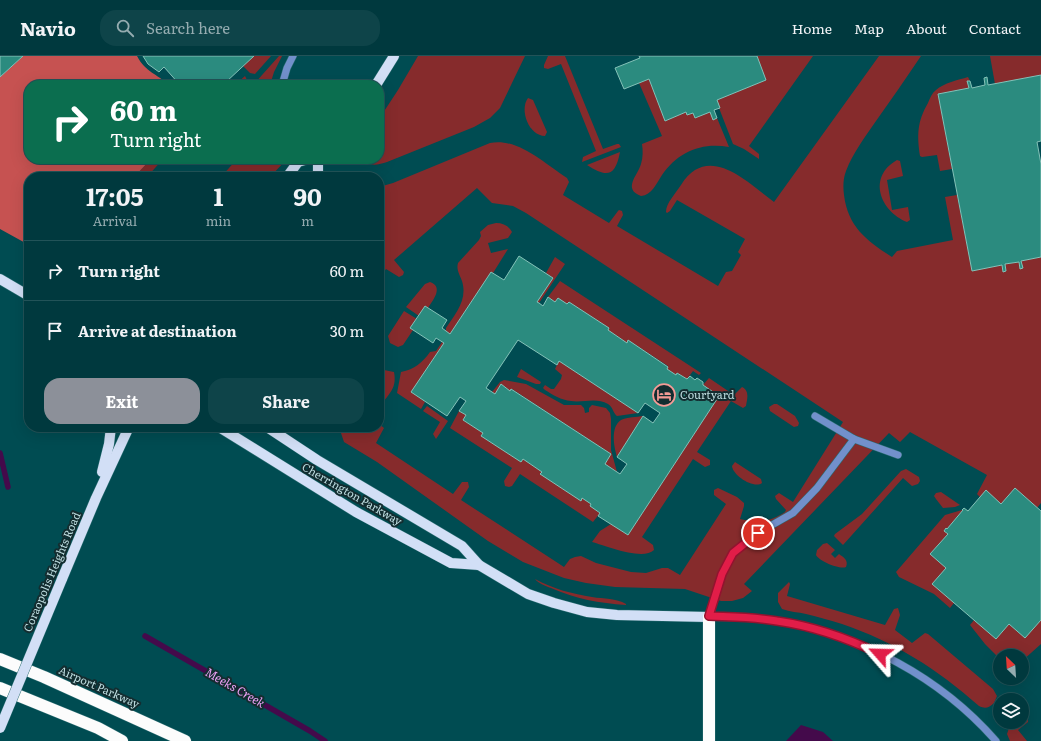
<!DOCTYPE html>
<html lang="en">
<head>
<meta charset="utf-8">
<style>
  body { margin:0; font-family:Literata,serif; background:#0e4449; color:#f1f3f6; height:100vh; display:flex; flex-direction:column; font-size:15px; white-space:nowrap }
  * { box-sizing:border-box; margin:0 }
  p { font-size:13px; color:#95acb0 }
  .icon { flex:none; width:22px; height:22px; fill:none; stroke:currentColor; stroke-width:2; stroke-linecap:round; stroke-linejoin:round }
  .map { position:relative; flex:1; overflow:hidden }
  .panel { position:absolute; left:24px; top:116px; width:360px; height:260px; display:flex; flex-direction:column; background:#00393e; border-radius:16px; box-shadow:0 4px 16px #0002,0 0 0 1px #225358 }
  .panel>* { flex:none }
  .banner { position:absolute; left:24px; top:24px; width:360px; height:84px; border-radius:16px; box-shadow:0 4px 16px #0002,0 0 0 1px #225358; background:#0b6e4f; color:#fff; overflow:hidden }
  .needle { width:26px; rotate:335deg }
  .buttons { position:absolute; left:993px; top:593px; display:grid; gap:8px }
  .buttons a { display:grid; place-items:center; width:36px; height:36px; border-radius:50%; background:#00393e; box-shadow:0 4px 16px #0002,0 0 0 1px #225358; font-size:20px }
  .pin { position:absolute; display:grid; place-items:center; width:34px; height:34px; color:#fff; margin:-17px; border:2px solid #fff; border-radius:50%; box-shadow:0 1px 4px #0007 }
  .me { position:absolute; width:44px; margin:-22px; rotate:295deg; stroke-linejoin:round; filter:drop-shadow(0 0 3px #0008) }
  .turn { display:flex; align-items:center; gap:14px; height:84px; padding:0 20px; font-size:18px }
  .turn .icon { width:52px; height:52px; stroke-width:2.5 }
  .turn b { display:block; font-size:28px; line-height:34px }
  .eta { display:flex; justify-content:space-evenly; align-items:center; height:68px; text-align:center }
  .eta b { font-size:24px; font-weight:700; line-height:28px }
  .cta { display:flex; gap:8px; margin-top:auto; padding:8px 20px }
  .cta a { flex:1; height:46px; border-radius:16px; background:#8c9099; color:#fff; font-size:16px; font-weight:700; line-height:46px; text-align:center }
  .cta a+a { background:#0e4449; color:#f1f3f6 }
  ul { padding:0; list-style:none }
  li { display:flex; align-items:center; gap:12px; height:60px; padding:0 20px; border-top:1px solid #225358 }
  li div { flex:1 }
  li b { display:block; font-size:15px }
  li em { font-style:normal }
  header { display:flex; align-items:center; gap:24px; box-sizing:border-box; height:56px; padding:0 20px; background:#00393e; border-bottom:1px solid #225358 }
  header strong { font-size:19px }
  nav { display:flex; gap:22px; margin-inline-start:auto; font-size:14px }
  .search { width:280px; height:36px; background:#0e4449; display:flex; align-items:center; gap:10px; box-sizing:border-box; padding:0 14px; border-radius:16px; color:#95acb0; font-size:15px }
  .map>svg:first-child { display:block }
  .green { fill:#862b2c }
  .forest { fill:#c65251 }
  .water { fill:#440a4b }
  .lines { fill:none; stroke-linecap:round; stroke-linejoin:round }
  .stream { stroke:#440a4b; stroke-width:5.5 }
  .building { fill:#2b8b7f; stroke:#84c2b8; fill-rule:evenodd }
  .minor-casing { stroke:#2a6c71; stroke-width:8 }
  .major-casing { stroke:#2a6c71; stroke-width:11 }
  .highway-casing { stroke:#2a6c71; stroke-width:13 }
  .minor { stroke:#7290cb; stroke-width:7 }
  .major { stroke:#d2dff6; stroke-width:10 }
  .highway { stroke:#fcfcfc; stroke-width:12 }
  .major-bridge-casing { stroke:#2a6c71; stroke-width:11; stroke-linecap:butt }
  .major-bridge { stroke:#d2dff6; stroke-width:10 }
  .route-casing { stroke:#92132f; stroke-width:10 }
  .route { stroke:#e11d48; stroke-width:7 }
  .labels { text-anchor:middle; stroke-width:4; stroke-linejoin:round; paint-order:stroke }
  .poi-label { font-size:11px; fill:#bedde0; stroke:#132d30; text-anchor:start }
  .street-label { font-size:11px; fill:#bedde0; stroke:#132d30 }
  .water-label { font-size:12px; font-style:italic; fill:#eea1f7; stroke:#132d30 }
</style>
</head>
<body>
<header>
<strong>Navio</strong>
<div class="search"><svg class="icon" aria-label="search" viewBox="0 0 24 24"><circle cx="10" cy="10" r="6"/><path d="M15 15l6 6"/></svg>Search here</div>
<nav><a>Home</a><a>Map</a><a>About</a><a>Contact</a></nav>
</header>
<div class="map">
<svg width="1041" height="685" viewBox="0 0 1041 685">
  <rect width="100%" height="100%" fill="#004c52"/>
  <!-- green -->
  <g class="green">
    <polygon points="254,0 271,0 255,18 250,17 243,10"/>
    <polygon points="279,0 282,0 274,16 270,29 253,29"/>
    <path d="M 418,0 L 525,0 L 500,52 L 490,62 L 474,71 L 387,106 C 378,109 369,111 363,103 L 379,103 L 379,63 L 398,34 Z"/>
    <polygon points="548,0 565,0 603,93 617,88 619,88 621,91 582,106 583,101 596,95 561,8 548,13 544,12 544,9"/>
    <polygon points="757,0 813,0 749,90 759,98 759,103 744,93 733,88 719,52 717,44 766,24"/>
    <path d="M 879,0 L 921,0 C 906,22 891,44 876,65 C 865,81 853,97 846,115 C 843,123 843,131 844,139 C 848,171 867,185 892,201 L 897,195 L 953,184 L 945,141 L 957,139 L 972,214 L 1002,209 L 1004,216 L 1006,215 L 1005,208 L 1019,206 L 1020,212 L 1022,212 L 1021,205 L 1041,201 L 1041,447 L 1037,452 L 1015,432 L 1001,448 L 986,435 L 980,441 L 977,438 L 987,419 L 910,376 L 900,386 L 889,377 L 744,528 L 752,535 L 743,542 L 732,545 L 721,545 L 685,533 L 615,531 L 586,527 L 564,522 L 523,506 L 488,485 L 377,406 L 344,386 L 339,371 L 379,371 L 379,368 L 384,372 L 376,387 L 453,438 L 462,426 L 468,426 L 469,431 L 461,444 L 564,511 L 570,503 L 575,501 L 581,500 L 596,507 L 631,516 L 646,517 L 662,512 L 668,512 L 680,519 L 726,448 L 714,439 L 714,434 L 718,432 L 737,441 L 744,447 L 744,450 L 740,463 C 758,467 770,466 785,456 L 786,454 L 776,443 L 775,440 L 779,437 L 793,446 L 843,366 L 526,157 L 513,150 L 492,147 L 477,132 L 394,204 L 404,216 L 403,219 L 399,221 L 386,213 L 379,223 L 379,131 L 393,127 L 490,87 C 517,81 545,108 567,122 L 569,126 L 563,139 L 609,167 L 618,155 L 619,154 L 622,155 L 623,159 L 617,170 L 718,230 L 726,216 L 732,215 L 741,199 L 738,196 L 745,183 L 677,144 L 670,155 L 667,157 L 666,156 C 666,147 676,137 681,129 C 708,86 747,126 774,146 Z"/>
    <polygon points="990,0 1041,0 1041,19 995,28"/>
    <polygon points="245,20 248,26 245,29 235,29"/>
    <path d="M 968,21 L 970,25 L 967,25 L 969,32 L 938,38 L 952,113 L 940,115 L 937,99 L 922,101 L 920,100 C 917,79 917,66 928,47 C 930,42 932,37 936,34 C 944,27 958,24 968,21 Z"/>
    <path d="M 649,23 L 665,65 L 686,56 L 687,59 L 693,57 L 695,62 L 710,56 L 713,64 L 717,62 L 729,91 C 701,86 678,96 662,119 C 656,128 652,139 641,140 C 622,133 638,119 641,108 C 643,101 643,95 642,88 L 662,80 L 639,27 Z"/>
    <path d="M 528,42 L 533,44 L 547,76 L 545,80 C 529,80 519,54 528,42 Z"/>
    <path d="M 620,96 C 615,122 606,121 587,109 Z"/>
    <polygon points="151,103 163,103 147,121 134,121"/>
    <polygon points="237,103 287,103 270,121 221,121"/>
    <path d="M 897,104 L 900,105 L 903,120 L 887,124 L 892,154 L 908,151 L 910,164 L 907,166 C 880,155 867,121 897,104 Z"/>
    <path d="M 496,167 C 503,167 509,170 512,176 L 508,182 L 488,187 L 491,197 L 508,193 L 493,217 L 491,216 L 450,278 L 446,275 L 446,272 C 455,258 468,244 462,225 C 460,219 456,214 458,207 L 479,184 L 481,180 L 480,176 L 488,169 Z"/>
    <polygon points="555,201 565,208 539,247 537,246 553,222 546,217"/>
    <polygon points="560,225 701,317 699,319 693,315 687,323 677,317 676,319 667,313 668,310 628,284 627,287 608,274 609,272 569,246 567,248 558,242 555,246 548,241"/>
    <path d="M 430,226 C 444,231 433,244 428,252 L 425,250 L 419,260 L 406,251 L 425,228 Z"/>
    <polygon points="404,255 417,263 411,272 413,274 403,289 398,291 390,287 388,280"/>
    <path d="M 442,286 L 444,287 L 411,336 L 425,346 L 421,353 L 397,337 L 401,316 C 415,313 422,307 430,296 L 436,295 Z"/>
    <path d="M 559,305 L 638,357 L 617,360 C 613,357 613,351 608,348 C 596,341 583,347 571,345 C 561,344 553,339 545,334 L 543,332 L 545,329 L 551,333 L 554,333 L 561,323 L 562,319 L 555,313 Z"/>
    <path d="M 379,313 L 394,316 C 397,332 390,336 382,348 L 379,346 Z"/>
    <polygon points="521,313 541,326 540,328 536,328 517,321"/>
    <path d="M 709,322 L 734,339 L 742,331 C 750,335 747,343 746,350 L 743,352 L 731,345 L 697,396 L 710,404 L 710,409 L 705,411 L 693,403 L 642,481 L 653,489 L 654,494 C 643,505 606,490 592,486 L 600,475 L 611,468 L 628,479 L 719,340 L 703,329 Z"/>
    <polygon points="504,324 526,328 564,349 581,349 584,352 585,357 589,356 589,352 592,349 606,352 610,357 611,363 611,394 617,416 605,408 611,398 512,333 510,335 501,329 495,338 492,336 500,326"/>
    <polygon points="774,348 777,348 795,360 799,367 798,370 794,371 770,355 769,351"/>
    <polygon points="427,350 448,365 436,383 433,378 440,366 423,355"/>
    <polygon points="459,355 466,359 463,364 483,377 481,380 521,406 523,403 542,416 540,418 581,444 582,442 591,448 590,450 600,457 593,466 520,418 512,430 509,431 505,430 504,425 512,412 450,372"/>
    <path d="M 643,360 L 617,401 C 614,391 610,371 621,364 C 627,361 637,361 643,360 Z"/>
    <path d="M 735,406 L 761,423 L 762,427 C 754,433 733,420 732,410 Z"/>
    <polygon points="906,413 919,421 920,425 918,428 912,430 903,422 843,489 834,480 835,478 862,458 901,415"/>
    <polygon points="941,436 960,449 955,451 943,452 936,443 934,440 936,437"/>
    <polygon points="962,454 963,454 947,473 945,473 944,474 948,478 930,498 946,512 954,547 950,552 934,538 899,521 896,516 945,459"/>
    <path d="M 827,487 L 835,494 L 831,498 L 835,502 L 839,498 C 843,501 849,504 846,511 C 840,514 819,505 816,499 L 817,494 L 823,488 Z"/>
    <path d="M 535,523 C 553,533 573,538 592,541 C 604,543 616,542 626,548 L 626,549 C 599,547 576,543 551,532 C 545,530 538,527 535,523 Z"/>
    <path d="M 789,526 L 790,528 L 787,540 L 885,569 L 894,553 L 898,552 L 900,559 L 895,574 L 912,587 L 925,577 L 928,578 L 993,633 L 997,640 L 994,647 C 989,652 985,653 979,650 C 937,613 895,586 842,568 C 830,564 818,561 806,558 C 798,556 790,556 782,553 L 778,546 L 778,537 Z"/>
    <polygon points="974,564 996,583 1009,568 1025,582 1041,564 1041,588 1022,605 1022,600 1000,600 1000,603 985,588 970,569"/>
    <polygon points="1026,660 1028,664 1028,666 1018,674 1027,685 1010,685 1007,678 1009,672 1016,666 1022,666 1022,661"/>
  </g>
  <!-- forest -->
  <path class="forest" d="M 23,0 L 137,0 C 146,17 157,17 168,29 L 29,29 L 29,103 L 151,103 L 134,121 L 29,121 L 29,189 L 0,173 L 0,21 Z"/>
  <!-- water -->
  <polygon class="water" points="801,669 823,676 833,685 786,685"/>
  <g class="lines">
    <!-- stream -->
    <g class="stream">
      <polyline points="0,397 8,431"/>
      <polyline points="145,580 310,675 325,685"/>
    </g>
  </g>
  <!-- building -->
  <g class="building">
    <polygon points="0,0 23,0 0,21"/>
    <polygon points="143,0 254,0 226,26 229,29 180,29 164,11 159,16 148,8"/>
    <polygon points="639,0 757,0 766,24 717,44 720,52 714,54 717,62 713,64 710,56 695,62 693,57 687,59 686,56 665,65 649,23 624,33 615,12 640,2"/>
    <polygon points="1041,19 1041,85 1037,86 1041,108 1041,201 1021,205 1023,212 1020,213 1019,206 1005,208 1006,215 1003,216 1002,209 972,215 938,38 969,32 967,25 970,25 972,32 985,29 984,22 987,21 988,29"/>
    <path d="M 519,200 L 553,222 L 537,246 L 539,247 L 543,250 L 548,241 L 555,246 L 558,242 L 567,248 L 569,246 L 609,272 L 608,274 L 627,287 L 628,284 L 668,311 L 667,313 L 676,319 L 677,317 L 687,323 L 690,320 L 695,324 L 697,322 L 703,326 L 703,329 L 719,340 L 628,479 L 598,460 L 600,457 L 590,450 L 591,448 L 582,442 L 581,445 L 540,418 L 542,416 L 523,403 L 521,406 L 481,380 L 483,377 L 463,364 L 466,359 L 459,355 L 466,345 L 460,341 L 447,360 L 411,336 L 444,287 L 436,282 L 433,287 L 410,272 L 425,250 L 447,264 L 442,272 L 450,278 L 491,216 L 504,224 ZM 518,284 L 557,309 L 559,305 L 638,357 L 645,347 L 660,357 L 653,367 L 643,360 L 617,401 L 627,408 L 620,418 L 605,408 L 611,398 L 511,333 L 510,335 L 501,328 L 495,338 L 486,332 Z"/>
    <polygon points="1015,432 1041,455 1041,564 1025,582 1009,568 996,583 932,528 946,512 930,498 948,478 944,475 946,472 947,473 963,454 962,454 964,452 968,455 986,434 1001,448"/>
  </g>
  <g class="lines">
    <!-- minor casing -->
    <g class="minor-casing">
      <g id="minor">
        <polyline points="282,29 287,12 293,0"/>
        <polyline points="815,360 854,383 898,399"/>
        <path d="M 854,383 L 817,432 L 793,457 L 758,477 L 733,497 L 722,518 L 709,561 C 733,561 756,561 779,565 C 862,580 940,621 996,685"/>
      </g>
    </g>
    <!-- major casing -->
    <g class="major-casing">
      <g id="major">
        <polyline points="376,29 394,0"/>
        <polyline points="287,121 298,106 308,103"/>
        <polyline points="318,121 318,103"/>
        <polyline points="0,223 29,240"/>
        <polyline points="219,371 356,456 451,507 479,509"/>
        <polyline points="267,371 317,404 462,490 479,509 528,538 554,547 587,556 617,559 709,561"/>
        <polyline points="102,416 109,388 111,371"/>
        <polyline points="62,523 96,442 129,371"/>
      </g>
    </g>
    <!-- highway casing -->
    <g class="highway-casing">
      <g id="highway">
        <polyline points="0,603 44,621 185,685"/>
        <polyline points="0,632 98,672 122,685"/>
        <polyline points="709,685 709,561"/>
      </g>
    </g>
    <!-- minor -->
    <use href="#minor" class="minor"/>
    <!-- major -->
    <use href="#major" class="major"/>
    <!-- highway -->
    <use href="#highway" class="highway"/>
    <!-- major-bridge casing -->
    <g class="major-bridge-casing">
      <polyline id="major-bridge" points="0,672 62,523"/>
    </g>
    <!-- major-bridge -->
    <use href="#major-bridge" class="major-bridge"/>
  </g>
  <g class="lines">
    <!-- route casing -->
    <g class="route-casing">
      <path id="route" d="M 758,477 L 733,497 L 722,518 L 709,560 C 732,561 755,561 777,565 C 813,570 847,582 880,598"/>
    </g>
    <!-- route -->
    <use href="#route" class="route"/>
  </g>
  <!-- icons -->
  <defs>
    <g id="hotel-ring" transform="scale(1.15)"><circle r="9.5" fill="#132d30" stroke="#f59b96" stroke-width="1.5"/><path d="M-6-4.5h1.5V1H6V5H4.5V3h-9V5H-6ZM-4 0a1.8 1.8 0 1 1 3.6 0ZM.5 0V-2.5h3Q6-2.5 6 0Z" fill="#f59b96"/></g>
  </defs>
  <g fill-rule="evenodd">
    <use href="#hotel-ring" x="664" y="339"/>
  </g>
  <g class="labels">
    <!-- poi labels -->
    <g class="poi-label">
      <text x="680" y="343">Courtyard</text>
    </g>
    <!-- street labels -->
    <g class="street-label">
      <text transform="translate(352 438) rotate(30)" y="4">Cherrington Parkway</text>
      <text transform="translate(52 516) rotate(-67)" y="4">Coraopolis Heights Road</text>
      <text transform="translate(99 631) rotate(24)" y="4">Airport Parkway</text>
    </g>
    <!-- water labels -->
    <g class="water-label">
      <text transform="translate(235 632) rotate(30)" y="4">Meeks Creek</text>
    </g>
  </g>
</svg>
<div class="buttons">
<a><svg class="needle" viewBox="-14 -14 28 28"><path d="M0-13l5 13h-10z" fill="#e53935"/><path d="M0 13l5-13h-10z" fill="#95acb0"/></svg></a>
<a><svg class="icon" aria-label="layers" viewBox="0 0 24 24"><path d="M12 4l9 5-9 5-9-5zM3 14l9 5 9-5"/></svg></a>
</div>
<div class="pin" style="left:758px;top:477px;background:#d93025"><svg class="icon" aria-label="arrive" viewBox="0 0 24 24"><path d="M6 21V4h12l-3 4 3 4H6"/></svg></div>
<svg class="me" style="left:880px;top:598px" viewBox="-20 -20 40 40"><path d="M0-17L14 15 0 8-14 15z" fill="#e11d48" stroke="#fff" stroke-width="4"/></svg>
<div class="banner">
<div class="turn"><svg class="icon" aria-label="right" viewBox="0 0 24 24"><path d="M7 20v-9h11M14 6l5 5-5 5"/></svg><div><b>60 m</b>Turn right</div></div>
</div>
<section class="panel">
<div class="eta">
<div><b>17:05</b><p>Arrival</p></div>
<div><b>1</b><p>min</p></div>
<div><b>90</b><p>m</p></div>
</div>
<ul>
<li><svg class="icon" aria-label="right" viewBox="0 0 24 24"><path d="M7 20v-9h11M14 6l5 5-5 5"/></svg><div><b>Turn right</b></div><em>60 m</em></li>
<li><svg class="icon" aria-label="arrive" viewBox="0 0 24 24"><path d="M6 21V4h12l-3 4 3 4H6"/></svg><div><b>Arrive at destination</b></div><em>30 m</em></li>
</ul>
<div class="cta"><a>Exit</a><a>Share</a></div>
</section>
</div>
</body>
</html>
